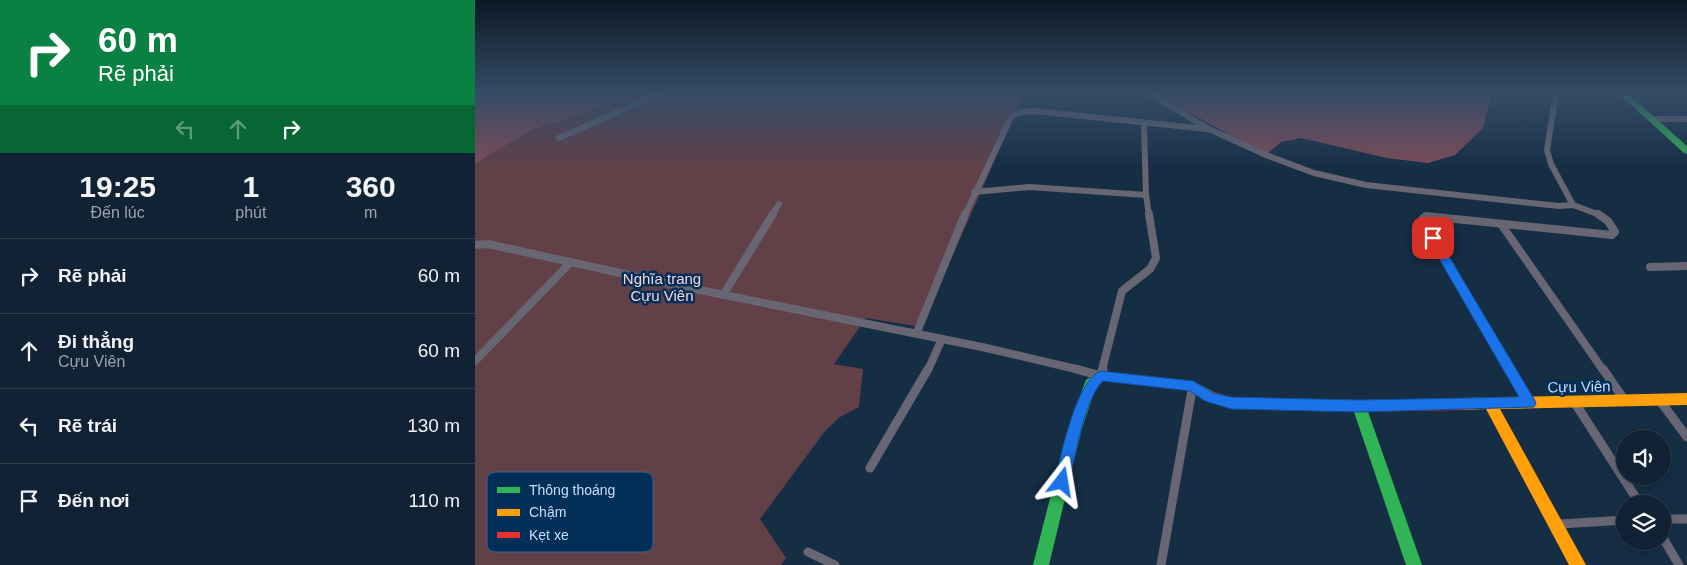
<!DOCTYPE html>
<html lang="vi">
<head>
<meta charset="utf-8">
<style>
  body { margin:0; font-family:Helvetica,sans-serif; background:#192a3b; color:#f1f3f6; height:100vh; display:flex; flex-direction:column; font-size:19px; white-space:nowrap }
  * { box-sizing:border-box; margin:0 }
  p { font-size:16px; color:#9ca4ac }
  .icon { flex:none; width:28px; height:28px; fill:none; stroke:currentColor; stroke-width:2; stroke-linecap:round; stroke-linejoin:round }
  .map { position:relative; flex:1; overflow:hidden }
  .panel { display:flex; flex-direction:column; background:#102233; width:475px }
  .panel>* { flex:none }
  .top-card { background:#0b8043; color:#fff; overflow:hidden }
  .buttons { position:absolute; left:1141px; top:430px; display:grid; gap:10px }
  .buttons a { display:grid; place-items:center; width:55px; height:55px; border-radius:50%; background:#102233; box-shadow:0 2px 8px #0003,0 0 0 1px #303f4e; font-size:25px }
  .pin { position:absolute; display:grid; place-items:center; width:42px; height:42px; color:#fff; margin:-21px; border-radius:10px; box-shadow:0 2px 8px #0006 }
  .me { position:absolute; width:55px; margin:-28px; rotate:14deg; stroke-linejoin:round; filter:drop-shadow(0 0 4px #0008) }
  .turn { display:flex; align-items:center; gap:18px; height:105px; padding:0 15px; font-size:22px }
  .turn .icon { width:65px; height:65px; stroke-width:2.5 }
  .turn b { display:block; font-size:35px; line-height:42px }
  .lanes { display:flex; align-items:center; height:48px; padding:0 15px; background:#0003; justify-content:center; gap:25px; direction:ltr }
  .lanes .off { opacity:.35 }
  .eta { display:flex; justify-content:space-evenly; align-items:center; height:85px; text-align:center }
  .eta b { font-size:30px; font-weight:600; line-height:35px }
  ul { padding:0; list-style:none }
  li { display:flex; align-items:center; gap:15px; height:75px; padding:0 15px; border-top:1px solid #303f4e }
  li div { flex:1 }
  li b { display:block; font-size:19px }
  li em { font-style:normal }
  main { display:flex; flex:1; min-height:0 }
  .map>svg:first-child { display:block }
  .green { fill:#624048 }
  .forest { fill:#7f4c57 }
  .lines { fill:none; stroke-linecap:round; stroke-linejoin:round }
  .lane-far2 { stroke:#696674; stroke-width:6 }
  .lane-far1 { stroke:#696674; stroke-width:8 }
  .lane { stroke:#696674; stroke-width:9 }
  .fast { fill:#30b455; fill-rule:evenodd }
  .slow { fill:#ff9f0a; fill-rule:evenodd }
  .jam { fill:#e5322d; fill-rule:evenodd }
  .route { fill:#1a73e8; stroke:#114b97 }
  .labels { text-anchor:middle; stroke-width:5; stroke-linejoin:round; paint-order:stroke }
  .park-label { font-size:15px; fill:#fbd2d6; stroke:#012f58 }
  .street-label { font-size:15px; fill:#c8dff9; stroke:#012f58 }
  .key { fill:#012f58; stroke:#3d6488; stroke-width:1 }
  .key-label { font-size:14px; fill:#c8dff9 }
</style>
</head>
<body>
<main>
<section class="panel">
<div class="top-card">
<div class="turn"><svg class="icon" aria-label="right" viewBox="0 0 24 24"><path d="M7 20v-9h11M14 6l5 5-5 5"/></svg><div><b>60 m</b>Rẽ phải</div></div>
<div class="lanes"><svg class="icon off" aria-label="left" viewBox="0 0 24 24"><path d="M17 20v-9H6M10 6l-5 5 5 5"/></svg><svg class="icon off" aria-label="ahead" viewBox="0 0 24 24"><path d="M12 20V5M6 11l6-6 6 6"/></svg><svg class="icon" aria-label="right" viewBox="0 0 24 24"><path d="M7 20v-9h11M14 6l5 5-5 5"/></svg></div>
</div>
<div class="eta">
<div><b>19:25</b><p>Đến lúc</p></div>
<div><b>1</b><p>phút</p></div>
<div><b>360</b><p>m</p></div>
</div>
<ul>
<li><svg class="icon" aria-label="right" viewBox="0 0 24 24"><path d="M7 20v-9h11M14 6l5 5-5 5"/></svg><div><b>Rẽ phải</b></div><em>60 m</em></li>
<li><svg class="icon" aria-label="ahead" viewBox="0 0 24 24"><path d="M12 20V5M6 11l6-6 6 6"/></svg><div><b>Đi thẳng</b><p>Cựu Viên</p></div><em>60 m</em></li>
<li><svg class="icon" aria-label="left" viewBox="0 0 24 24"><path d="M17 20v-9H6M10 6l-5 5 5 5"/></svg><div><b>Rẽ trái</b></div><em>130 m</em></li>
<li><svg class="icon" aria-label="arrive" viewBox="0 0 24 24"><path d="M6 21V4h12l-3 4 3 4H6"/></svg><div><b>Đến nơi</b></div><em>110 m</em></li>
</ul>
</section>
<div class="map">
<svg width="1212" height="565" viewBox="0 0 1212 565">
  <rect width="100%" height="100%" fill="#152e44"/>
  <!-- green -->
  <polygon class="green" points="184,92 550,92 446,327 391,318 359,364 388,369 384,407 365,417 350,431 285,519 311,558 306,565 0,565 0,164 57,130 155,98 166,100"/>
  <!-- forest -->
  <g class="forest">
    <polygon points="0,92 184,92 166,100 155,98 57,130 0,164"/>
    <polygon points="677,92 1017,92 1008,128 980,155 953,163 912,158 826,138 806,142 791,155"/>
  </g>
  <g class="lines">
    <!-- lane-far2 -->
    <g class="lane-far2">
      <polyline points="672,92 734,129 791,155 839,173 891,185 1084,206 1098,205 1076,164 1072,150 1081,92"/>
      <polyline points="1177,119 1212,119"/>
      <polyline points="669,123 671,195 674,215"/>
      <polyline points="84,138 187,92"/>
      <polyline points="499,192 554,187 671,195"/>
      <polyline points="1098,205 1125,215"/>
      <polyline points="297,215 304,204"/>
      <polyline points="490,215 536,117 545,112 560,111 732,129"/>
    </g>
    <!-- lane-far1 -->
    <g class="lane-far1">
      <polyline points="1026,224 1128,370"/>
      <polyline points="0,245 13,244 200,285 507,347 605,370"/>
      <polyline points="1175,267 1212,266"/>
      <polyline points="248,295 298,214"/>
      <polyline points="442,332 490,214"/>
      <polyline points="0,361 95,263"/>
      <polyline points="453,370 467,339"/>
      <polyline points="627,370 647,291 675,269 681,258 674,214"/>
      <polyline points="1035,370 948,218 951,216 1137,235 1140,232 1133,221 1123,214"/>
    </g>
    <!-- lane -->
    <g class="lane">
      <polyline points="601,369 626,376 628,369"/>
      <polyline points="1034,369 1052,400"/>
      <polyline points="1128,369 1148,398"/>
      <polyline points="1186,402 1212,437"/>
      <polyline points="1100,403 1165,504"/>
      <polyline points="395,468 453,369"/>
      <polyline points="1188,519 1212,519"/>
      <polyline points="1085,524 1150,520"/>
      <polyline points="1188,538 1204,565"/>
      <polyline points="333,552 360,565"/>
      <polyline points="686,565 717,390"/>
    </g>
    <!-- fast -->
    <g class="fast">
      <polygon points="1142,92 1151,92 1212,146 1212,154 1209,153"/>
      <polygon points="626,371 718,381 737,391 739,395 737,399 732,400 715,391 628,381 621,387 607,428 574,565 558,565 593,428 611,380"/>
      <polygon points="884,400 889,402 891,406 947,565 931,565 877,406 879,402"/>
    </g>
    <!-- slow -->
    <polygon class="slow" points="1212,393 1212,405 1025,409 1111,565 1094,565 1011,409 989,410 984,408 982,404 984,400 989,398"/>
    <!-- jam -->
    <polygon class="jam" points="732,390 756,397 884,400 989,398 994,400 996,404 994,408 989,410 884,412 756,409 727,399 725,395 727,391"/>
  </g>
  <!-- sky -->
  <linearGradient id="sky" x2="0" y2="1"><stop stop-color="#0c1925"/><stop offset="0.54" stop-color="#354c67"/><stop offset="1" stop-color="#354c67" stop-opacity="0"/></linearGradient>
  <rect width="1212" height="171" fill="url(#sky)"/>
  <!-- route -->
  <path class="route" d="M 958,234 L 963,238 L 1059,399 L 1061,403 L 1059,407 L 884,412 L 756,409 L 730,401 L 715,391 L 628,381 C 610,397 600,457 594,482 L 592,487 L 587,489 L 582,487 L 579,482 C 586,457 601,379 626,371 L 718,381 L 738,393 L 756,397 L 884,400 L 1044,397 L 952,238 Z"/>
  <g class="labels">
    <!-- park labels -->
    <g class="park-label">
      <text x="187" y="284">Nghĩa trang<tspan x="187" dy="17">Cựu Viên</tspan></text>
    </g>
    <!-- street labels -->
    <g class="street-label">
      <text transform="translate(1104 387) rotate(-1)" y="5">Cựu Viên</text>
    </g>
  </g>
  <!-- legend -->
  <rect x="12" y="472" width="166" height="80" rx="8" class="key"/>
  <rect x="22" y="487" width="23" height="6" fill="#30b455"/>
  <rect x="22" y="509" width="23" height="7" fill="#ff9f0a"/>
  <rect x="22" y="532" width="23" height="6" fill="#e5322d"/>
  <g class="key-label">
    <text x="54" y="495">Thông thoáng</text>
    <text x="54" y="517">Chậm</text>
    <text x="54" y="540">Kẹt xe</text>
  </g>
</svg>
<div class="buttons">
<a><svg class="icon" aria-label="sound" viewBox="0 0 24 24"><path d="M4 9h4l5-4v14l-5-4H4zM17 9q2 3 0 6"/></svg></a>
<a><svg class="icon" aria-label="layers" viewBox="0 0 24 24"><path d="M12 4l9 5-9 5-9-5zM3 14l9 5 9-5"/></svg></a>
</div>
<div class="pin" style="left:958px;top:238px;background:#d93025"><svg class="icon" aria-label="arrive" viewBox="0 0 24 24"><path d="M6 21V4h12l-3 4 3 4H6"/></svg></div>
<svg class="me" style="left:587px;top:482px" viewBox="-20 -20 40 40"><path d="M0-17L14 15 0 8-14 15z" fill="#1a73e8" stroke="#fff" stroke-width="4"/></svg>
</div>
</main>
</body>
</html>
